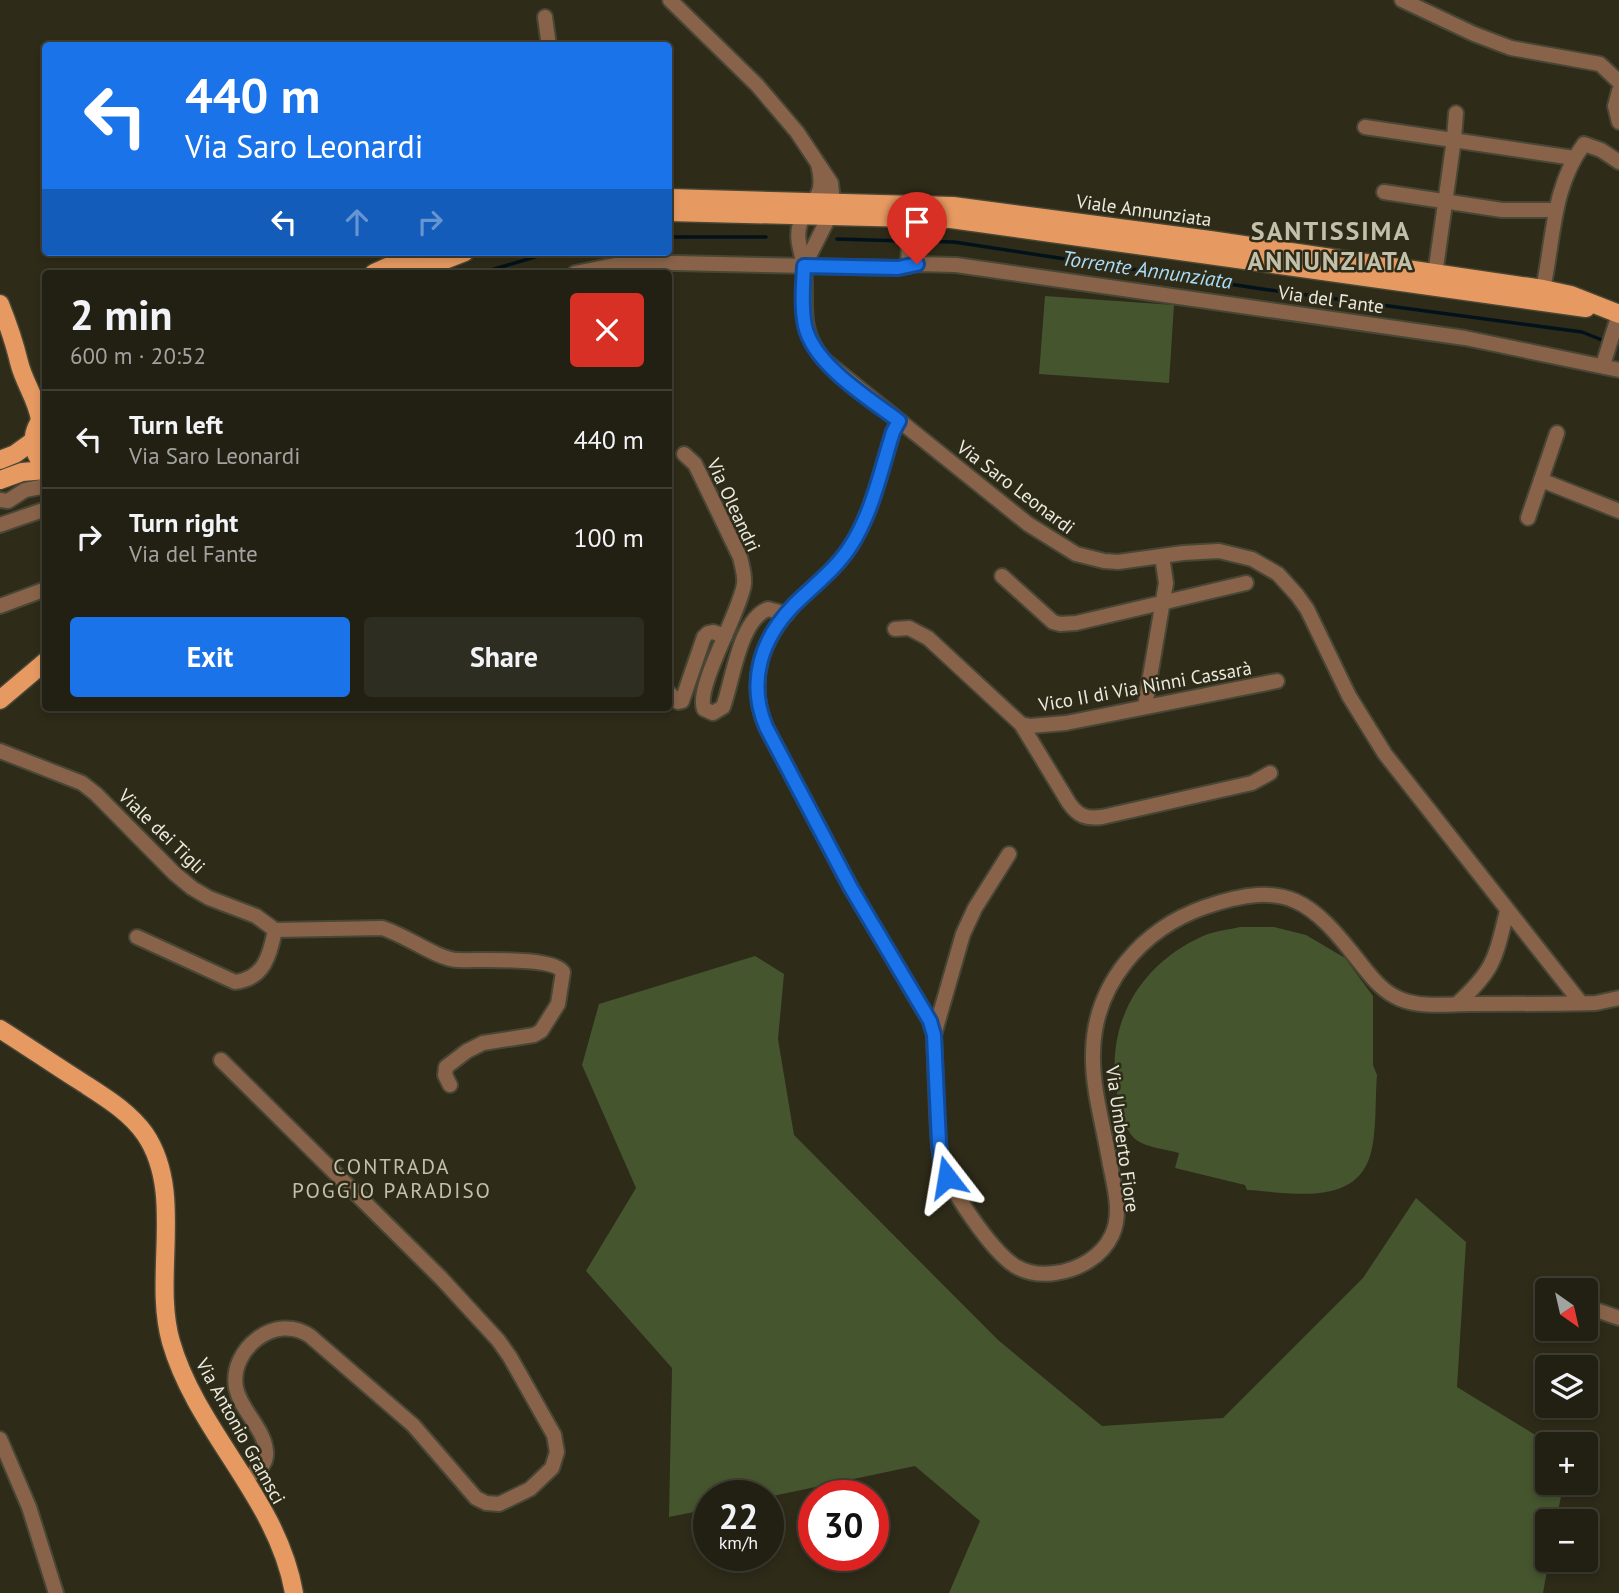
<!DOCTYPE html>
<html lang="en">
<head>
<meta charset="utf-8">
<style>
  body { margin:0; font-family:"PT Sans",sans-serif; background:#2e2d21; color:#f1f3f6; height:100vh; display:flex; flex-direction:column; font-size:26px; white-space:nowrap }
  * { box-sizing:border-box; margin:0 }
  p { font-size:23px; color:#a2a3a0 }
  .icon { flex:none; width:38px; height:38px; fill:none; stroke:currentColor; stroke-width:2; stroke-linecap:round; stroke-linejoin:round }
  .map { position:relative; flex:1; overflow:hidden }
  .sheet { position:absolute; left:42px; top:270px; width:630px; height:441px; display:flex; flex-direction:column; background:#222013; border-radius:7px; box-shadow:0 4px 10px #0003,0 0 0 2px #3f3e33 }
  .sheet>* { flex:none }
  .guide { position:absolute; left:42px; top:42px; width:630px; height:214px; border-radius:7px; box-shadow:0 4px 10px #0003,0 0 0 2px #3f3e33; background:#1a73e8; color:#fff; overflow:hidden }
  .needle { width:46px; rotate:146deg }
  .fabs { position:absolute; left:1535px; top:1278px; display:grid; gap:14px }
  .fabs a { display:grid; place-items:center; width:63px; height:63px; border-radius:7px; background:#222013; box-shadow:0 4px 10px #0003,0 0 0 2px #3f3e33; font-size:35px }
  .speed { position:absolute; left:693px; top:1480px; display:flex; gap:14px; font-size:35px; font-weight:700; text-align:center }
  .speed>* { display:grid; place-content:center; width:91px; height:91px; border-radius:50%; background:#222013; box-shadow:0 4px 10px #0003,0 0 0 2px #3f3e33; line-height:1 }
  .speed small { font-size:18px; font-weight:400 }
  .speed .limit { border:10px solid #d22; background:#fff; color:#111 }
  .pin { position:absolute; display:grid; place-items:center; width:60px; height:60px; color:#fff; margin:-72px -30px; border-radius:50% 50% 50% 0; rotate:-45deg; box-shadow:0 0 7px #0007 }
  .pin .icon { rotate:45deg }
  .me { position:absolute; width:77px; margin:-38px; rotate:346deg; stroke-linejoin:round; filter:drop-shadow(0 0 5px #0008) }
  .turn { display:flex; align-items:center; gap:24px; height:147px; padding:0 28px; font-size:32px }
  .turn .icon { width:91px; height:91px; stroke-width:2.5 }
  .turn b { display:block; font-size:49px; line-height:60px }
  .lanes { display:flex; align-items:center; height:66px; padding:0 28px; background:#0003; justify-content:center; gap:35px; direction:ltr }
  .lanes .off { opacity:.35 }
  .round { display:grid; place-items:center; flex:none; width:74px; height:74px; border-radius:7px; background:#2e2d21 }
  .head { display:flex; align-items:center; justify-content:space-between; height:119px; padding:0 28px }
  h1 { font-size:42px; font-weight:600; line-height:52px }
  .primary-button { display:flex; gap:14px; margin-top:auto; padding:14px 28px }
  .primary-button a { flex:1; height:80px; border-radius:7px; background:#1a73e8; color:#fff; font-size:28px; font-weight:600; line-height:80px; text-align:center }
  .primary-button a+a { background:#2e2d21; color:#f1f3f6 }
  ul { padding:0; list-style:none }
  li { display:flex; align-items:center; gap:21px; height:98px; padding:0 28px; border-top:2px solid #3f3e33 }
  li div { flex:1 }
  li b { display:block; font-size:26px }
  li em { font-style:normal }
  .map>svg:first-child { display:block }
  .green { fill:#45552e }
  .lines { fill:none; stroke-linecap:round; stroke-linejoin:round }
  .stream { stroke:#02121b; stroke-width:3.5 }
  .minor-casing { stroke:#484635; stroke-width:18 }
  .major-casing { stroke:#484635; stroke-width:21 }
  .minor { stroke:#886349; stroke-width:14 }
  .major { stroke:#e69a61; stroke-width:18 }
  .route-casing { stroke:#114b97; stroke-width:18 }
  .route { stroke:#1a73e8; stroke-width:12 }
  .labels { text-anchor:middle; stroke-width:5; stroke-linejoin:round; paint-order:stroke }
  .street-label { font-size:19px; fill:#ebeade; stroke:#2e2b19 }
  .water-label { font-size:21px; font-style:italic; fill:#aadcf7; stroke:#2e2b19 }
  .neighbourhood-label { font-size:21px; letter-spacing:2px; fill:#c3c0a9; stroke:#2e2b19 }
  .district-label { font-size:26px; font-weight:bold; letter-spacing:2px; fill:#c3c0a9; stroke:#2e2b19 }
</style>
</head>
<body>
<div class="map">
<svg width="1619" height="1593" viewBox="0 0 1619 1593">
  <rect width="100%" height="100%" fill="#2e2b19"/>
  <!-- green -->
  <g class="green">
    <polygon points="1045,296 1174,305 1169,383 1039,374"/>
    <path d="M 1240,927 L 1274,927 L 1306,935 L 1345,958 L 1373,996 L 1373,1065 L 1377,1075 C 1375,1098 1377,1135 1370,1156 C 1354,1208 1287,1192 1247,1190 L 1245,1185 L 1175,1168 L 1179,1153 C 1169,1150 1146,1147 1138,1141 C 1126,1134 1120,1111 1118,1098 C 1103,1027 1138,965 1203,936 C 1214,931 1228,930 1240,927 Z"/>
    <polygon points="755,956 784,974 778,1039 794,1135 998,1340 1102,1426 1223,1418 1363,1278 1416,1198 1466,1242 1457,1387 1550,1444 1547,1444 1547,1482 1564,1482 1556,1521 1547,1521 1547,1559 1549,1559 1543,1593 949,1593 980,1521 915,1466 768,1497 709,1496 709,1509 669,1517 672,1368 586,1271 636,1188 582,1065 599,1004"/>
  </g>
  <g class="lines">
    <!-- stream -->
    <g class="stream">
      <polyline points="668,237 766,237"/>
      <polyline points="837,239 905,241"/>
      <polyline points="913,241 954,242 1262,289 1582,332 1607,342"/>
      <polyline points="481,273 552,252"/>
    </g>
    <!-- minor casing -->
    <g class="minor-casing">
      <g id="minor">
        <polyline points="670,0 757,85 797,132 831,183 833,203 830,215 804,266"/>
        <polyline points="1402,0 1474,34 1511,48 1600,64 1619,82"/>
        <polyline points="545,17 549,46"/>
        <polyline points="1619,91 1615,106 1619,122"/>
        <polyline points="1365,127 1574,158"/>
        <path d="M 818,164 C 827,202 810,195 800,224 C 795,238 802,253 804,267 C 808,303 797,328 824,360 L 1028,524 L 1076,554 L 1104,561 L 1118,562 L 1183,553 L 1219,551 L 1252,559 L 1278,574 L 1297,595 L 1307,609 L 1349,696 L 1385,754 L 1581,1003"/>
        <polyline points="1384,192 1502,210 1554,210"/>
        <polyline points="908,266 910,218"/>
        <polyline points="575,273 630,262 898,268 917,264 956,265 1465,338 1619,370"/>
        <polyline points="1434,282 1454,139 1456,113"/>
        <path d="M 1543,289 C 1554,238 1552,187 1584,144 L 1601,150 L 1619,162"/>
        <polyline points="1603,365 1619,314"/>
        <path d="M 899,421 L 893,432 C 881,470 872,514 850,547 C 835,570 813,586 794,605 C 761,640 747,682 766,727 L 851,888 L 930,1021 L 934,1035 C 935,1061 936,1086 937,1112 C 938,1128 938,1144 941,1160 C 947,1187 992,1251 1015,1266 C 1027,1273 1042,1275 1055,1273 C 1078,1270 1102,1257 1112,1235 C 1123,1212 1113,1182 1109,1159 C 1103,1124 1092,1088 1093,1053 C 1094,984 1142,929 1205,907 C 1288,879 1311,900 1361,964 C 1372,978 1383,992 1400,999 C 1422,1008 1448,1004 1471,1004 C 1512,1004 1554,1004 1596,1003 L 1619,998"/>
        <path d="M 684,454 L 695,464 L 740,557 C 742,566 745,575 744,584 C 740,613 695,687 704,709 L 713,713 L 723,707 C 733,681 739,620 768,609 L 787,614"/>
        <polyline points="1541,480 1619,511"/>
        <polyline points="0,500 8,501 25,490 46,486"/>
        <polyline points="1528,518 1557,433"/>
        <polyline points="0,525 46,509"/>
        <polyline points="1002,576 1053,622 1060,624 1076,623 1246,583"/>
        <polyline points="0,606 46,589"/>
        <path d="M 895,629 L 909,628 L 928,638 L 1021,724 L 1069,803 C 1078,816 1086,819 1102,817 L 1252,783 L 1270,773"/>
        <polyline points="668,692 678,702 682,701 704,637 708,633 713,632 725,636"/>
        <polyline points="1145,706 1166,583 1162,556"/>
        <polyline points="1021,724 1030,726 1066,723 1277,681"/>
        <path d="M 0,751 L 82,783 L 96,794 L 174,873 L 192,888 L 209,898 L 256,916 L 275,930 L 382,928 C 406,935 437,959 457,960 C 478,961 552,956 563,972 L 558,1004 L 541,1031 L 534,1035 L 483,1043 L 467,1051 L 446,1067 L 445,1075 L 450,1085"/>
        <path d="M 137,937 L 235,982 C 264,979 270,955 275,930"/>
        <path d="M 1457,1004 C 1495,969 1495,959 1507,911"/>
        <polyline points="934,1035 963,934 975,908 1009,854"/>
        <path d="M 221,1060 L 441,1278 L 498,1340 L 510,1357 L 554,1435 L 557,1452 L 552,1468 L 530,1489 L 499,1504 L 486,1503 L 476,1498 L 413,1425 L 310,1336 C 276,1312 229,1349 236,1388 C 241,1411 264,1428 266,1451 C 268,1466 255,1473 244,1479"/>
        <polyline points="1599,1311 1619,1318"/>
        <polyline points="0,1439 29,1507 56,1593"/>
      </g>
    </g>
    <!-- major casing -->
    <g class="major-casing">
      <g id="major">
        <polyline points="668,198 953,206 1210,240 1543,289 1571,295 1619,314"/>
        <polyline points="668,212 951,219 1586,308"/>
        <polyline points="374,273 421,252"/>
        <polyline points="411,273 465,252"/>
        <path d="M 0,304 C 8,324 14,341 19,362 C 24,383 37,399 40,420"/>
        <path d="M 46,414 C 30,430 29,451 46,467"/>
        <polyline points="0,460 15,454 33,441"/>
        <polyline points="0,480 22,472 46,470"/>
        <polyline points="0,700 46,661"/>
        <path d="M 0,1029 C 27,1046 53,1064 80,1081 C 103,1096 129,1111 145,1134 C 185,1193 152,1276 171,1342 C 197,1432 278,1499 294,1593"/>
      </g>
    </g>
    <!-- minor -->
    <use href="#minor" class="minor"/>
    <!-- major -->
    <use href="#major" class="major"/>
  </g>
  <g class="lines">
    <!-- route casing -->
    <g class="route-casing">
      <path id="route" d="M 917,264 L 898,268 L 804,266 C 803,285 801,306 805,326 C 814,365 868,398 899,421 L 893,432 C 881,470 872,514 850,547 C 835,570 813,586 794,605 C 761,639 747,682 766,727 L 851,888 L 930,1021 L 934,1035 L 939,1143 L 942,1165 L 947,1177"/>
    </g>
    <!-- route -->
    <use href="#route" class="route"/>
  </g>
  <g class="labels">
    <!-- street labels -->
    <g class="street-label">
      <text transform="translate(1144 210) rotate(8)" y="7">Viale Annunziata</text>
      <text transform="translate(1331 299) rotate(8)" y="7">Via del Fante</text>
      <text transform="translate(1016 487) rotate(37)" y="7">Via Saro Leonardi</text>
      <text transform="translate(734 505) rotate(65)" y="7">Via Oleandri</text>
      <text transform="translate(1145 686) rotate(-10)" y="7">Vico II di Via Ninni Cassarà</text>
      <text transform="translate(162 831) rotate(44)" y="7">Viale dei Tigli</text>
      <text transform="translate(1123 1139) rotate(82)" y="7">Via Umberto Fiore</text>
      <text transform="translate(241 1431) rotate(61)" y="7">Via Antonio Gramsci</text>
    </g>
    <!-- water labels -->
    <g class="water-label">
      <text transform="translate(1147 270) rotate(8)" y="7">Torrente Annunziata</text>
    </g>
    <!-- neighbourhood labels -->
    <g class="neighbourhood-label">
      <text x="392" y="1174">CONTRADA<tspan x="392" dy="24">POGGIO PARADISO</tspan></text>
    </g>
    <!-- district labels -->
    <g class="district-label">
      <text x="1331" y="240">SANTISSIMA<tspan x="1331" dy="30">ANNUNZIATA</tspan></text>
    </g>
  </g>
</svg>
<div class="fabs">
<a><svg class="needle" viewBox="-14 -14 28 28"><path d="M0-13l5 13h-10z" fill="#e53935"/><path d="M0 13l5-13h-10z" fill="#a2a3a0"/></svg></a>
<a><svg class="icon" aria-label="layers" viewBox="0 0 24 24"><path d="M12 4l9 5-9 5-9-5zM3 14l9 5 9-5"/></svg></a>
<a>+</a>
<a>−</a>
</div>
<div class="speed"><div>22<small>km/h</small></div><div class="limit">30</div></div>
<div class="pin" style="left:917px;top:264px;background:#d93025"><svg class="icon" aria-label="arrive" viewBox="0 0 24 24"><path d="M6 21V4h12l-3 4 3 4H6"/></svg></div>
<svg class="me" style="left:947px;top:1177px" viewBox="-20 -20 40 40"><path d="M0-17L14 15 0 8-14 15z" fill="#1a73e8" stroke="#fff" stroke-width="4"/></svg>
<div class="guide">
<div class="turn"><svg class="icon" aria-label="left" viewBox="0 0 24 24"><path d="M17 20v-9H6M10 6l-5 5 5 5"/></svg><div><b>440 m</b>Via Saro Leonardi</div></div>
<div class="lanes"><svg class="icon" aria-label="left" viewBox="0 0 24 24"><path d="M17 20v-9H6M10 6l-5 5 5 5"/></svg><svg class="icon off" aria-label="ahead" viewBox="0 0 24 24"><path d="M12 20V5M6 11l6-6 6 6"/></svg><svg class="icon off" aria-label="right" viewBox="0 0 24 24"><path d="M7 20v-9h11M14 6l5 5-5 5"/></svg></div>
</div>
<section class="sheet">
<div class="head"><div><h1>2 min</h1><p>600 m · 20:52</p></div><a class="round" style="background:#d93025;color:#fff"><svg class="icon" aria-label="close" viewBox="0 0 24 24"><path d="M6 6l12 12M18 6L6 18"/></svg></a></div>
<ul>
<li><svg class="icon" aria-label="left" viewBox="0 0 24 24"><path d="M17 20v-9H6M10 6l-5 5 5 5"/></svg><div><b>Turn left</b><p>Via Saro Leonardi</p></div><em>440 m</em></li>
<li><svg class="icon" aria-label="right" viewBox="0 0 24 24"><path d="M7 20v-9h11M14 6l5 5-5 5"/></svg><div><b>Turn right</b><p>Via del Fante</p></div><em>100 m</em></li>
</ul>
<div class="primary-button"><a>Exit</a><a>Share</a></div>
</section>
</div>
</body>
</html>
